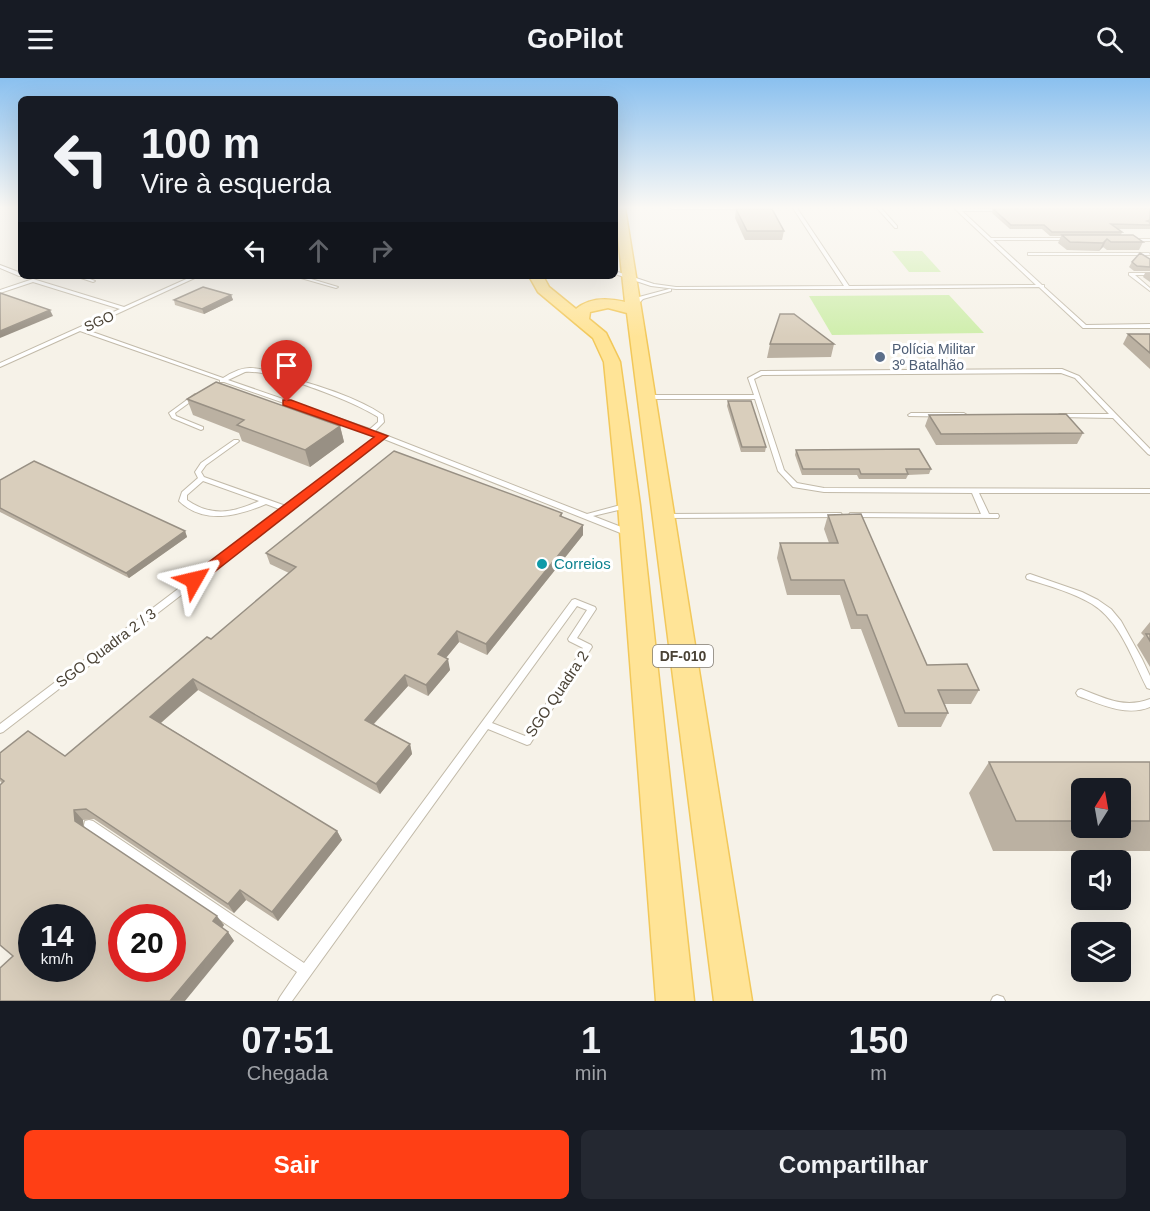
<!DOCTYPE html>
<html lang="pt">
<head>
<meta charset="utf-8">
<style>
  body { margin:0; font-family:Helvetica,sans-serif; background:#242831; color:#f1f3f6; height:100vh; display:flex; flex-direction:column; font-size:22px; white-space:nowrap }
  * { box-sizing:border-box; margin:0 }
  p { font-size:20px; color:#9ea1a6 }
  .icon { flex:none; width:33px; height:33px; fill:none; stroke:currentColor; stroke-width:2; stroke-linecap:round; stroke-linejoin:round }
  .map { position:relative; height:923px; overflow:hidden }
  .drawer { display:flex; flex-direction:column; background:#171b24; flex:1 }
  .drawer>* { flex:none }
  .hud { position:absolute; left:18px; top:18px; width:600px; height:183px; border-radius:9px; box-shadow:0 6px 24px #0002; background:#171b24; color:#f1f3f6; overflow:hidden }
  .needle { width:39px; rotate:11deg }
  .fabs { position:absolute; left:1071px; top:700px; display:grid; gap:12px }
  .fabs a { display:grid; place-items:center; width:60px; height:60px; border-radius:9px; background:#171b24; box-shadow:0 6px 24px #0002; font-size:30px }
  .speed { position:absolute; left:18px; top:826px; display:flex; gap:12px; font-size:30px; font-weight:700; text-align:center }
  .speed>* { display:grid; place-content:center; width:78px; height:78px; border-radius:50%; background:#171b24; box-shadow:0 6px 24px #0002; line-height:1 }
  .speed small { font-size:15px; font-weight:400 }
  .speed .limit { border:9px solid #d22; background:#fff; color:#111 }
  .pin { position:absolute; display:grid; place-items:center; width:51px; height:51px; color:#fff; margin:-62px -26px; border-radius:50% 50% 50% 0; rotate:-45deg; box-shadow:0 0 6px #0007 }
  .pin .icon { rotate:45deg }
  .me { position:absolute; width:66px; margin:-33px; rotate:53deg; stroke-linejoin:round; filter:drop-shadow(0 0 4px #0008) }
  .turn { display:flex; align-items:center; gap:21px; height:126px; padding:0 24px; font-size:27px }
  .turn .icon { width:78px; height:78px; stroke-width:2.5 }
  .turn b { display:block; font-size:42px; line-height:51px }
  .lanes { display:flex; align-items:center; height:57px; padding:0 24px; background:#0003; justify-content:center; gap:30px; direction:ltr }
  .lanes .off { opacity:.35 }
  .eta { display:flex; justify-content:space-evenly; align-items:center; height:102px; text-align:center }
  .eta b { font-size:36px; font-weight:700; line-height:42px }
  .primary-button { display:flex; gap:12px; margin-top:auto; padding:12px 24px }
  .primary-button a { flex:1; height:69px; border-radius:9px; background:#ff3f15; color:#fff; font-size:24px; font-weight:700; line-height:69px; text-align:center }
  .primary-button a+a { background:#242831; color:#f1f3f6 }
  header { display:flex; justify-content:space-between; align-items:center; height:78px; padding:0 24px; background:#171b24; font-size:27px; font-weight:700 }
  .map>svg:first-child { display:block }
  .green { fill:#cfeeac }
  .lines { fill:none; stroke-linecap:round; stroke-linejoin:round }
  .service-casing { stroke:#c2baa9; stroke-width:2 }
  .primary-casing { stroke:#f2c85a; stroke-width:3 }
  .service { fill:#fff; fill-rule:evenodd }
  .primary { fill:#ffe497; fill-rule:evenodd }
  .wall { fill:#bbb1a2; fill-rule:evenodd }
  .shaded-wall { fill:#989084 }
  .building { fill:#d9cebc; stroke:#989084; stroke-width:1.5; fill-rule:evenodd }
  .route { fill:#ff3f15; stroke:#a6290e; stroke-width:1.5 }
  .service-dot { fill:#5c6f8a; stroke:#fff; stroke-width:2 }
  .culture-dot { fill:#0f9aa8; stroke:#fff; stroke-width:2 }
  .labels { text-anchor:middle; stroke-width:6; stroke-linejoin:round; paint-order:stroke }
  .far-street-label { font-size:14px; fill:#4a4235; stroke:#fff }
  .far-service-label { font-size:14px; fill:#4e5e75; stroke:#fff; text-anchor:start }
  .shield { fill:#fff; stroke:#807b72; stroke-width:1.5 }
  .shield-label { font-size:14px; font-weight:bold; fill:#4a4235 }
  .culture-label { font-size:15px; fill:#0d838f; stroke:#fff; text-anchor:start }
  .street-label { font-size:15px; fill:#4a4235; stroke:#fff }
</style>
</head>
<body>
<header><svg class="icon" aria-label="menu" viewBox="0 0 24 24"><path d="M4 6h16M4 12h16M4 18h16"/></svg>GoPilot<svg class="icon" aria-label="search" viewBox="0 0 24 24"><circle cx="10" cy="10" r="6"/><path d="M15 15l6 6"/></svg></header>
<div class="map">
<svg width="1150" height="923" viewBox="0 0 1150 923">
  <rect width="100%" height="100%" fill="#f6f2e8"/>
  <!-- green -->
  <g class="green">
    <polygon points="892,173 922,173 941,194 909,194"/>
    <polygon points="949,217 984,255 832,257 809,218"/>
  </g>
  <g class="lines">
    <!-- service casing -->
    <g class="service-casing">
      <g id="service">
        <polygon points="670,130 746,130 744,131 672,131"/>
        <polygon points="793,130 797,130 849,208 1036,207 954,130 1003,131 1003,133 962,133 991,160 1071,160 1071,161 1069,162 993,162 1042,207 1044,207 1044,209 1086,247 1150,246 1150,250 1083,250 1039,209 848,211 676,211 651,208 615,196 615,193 654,206 676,209 844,208"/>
        <polygon points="877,130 881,130 897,148 897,150 895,150"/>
        <polygon points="1129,161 1150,161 1150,163 1127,163 1127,162"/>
        <polygon points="1028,175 1149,175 1150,177 1028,177"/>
        <polygon points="0,187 21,195 21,198 23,198 19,198 0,190"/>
        <polygon points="1129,195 1150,195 1150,197 1135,197 1150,210 1150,213 1129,197"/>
        <polygon points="75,198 82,198 95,203 93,204"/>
        <path d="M 193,198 L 199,198 L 84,251 L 223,300 C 231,295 240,290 250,290 C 263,290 278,296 291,300 C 322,309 356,319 383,337 L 384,344 L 375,353 L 587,436 L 628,425 L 631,425 L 632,427 L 631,429 L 593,438 L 629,452 L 630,454 L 629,456 L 623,456 L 384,361 L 3,654 L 0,655 L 0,646 L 282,432 L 266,426 C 238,438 204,447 179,423 L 182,414 L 198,400 L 195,394 L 201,385 L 234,362 L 238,362 L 239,363 L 238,364 L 206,387 L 201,394 L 204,399 L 286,428 L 378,358 L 224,304 L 220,304 L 220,302 L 80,253 L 0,289 L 0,285 L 120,231 L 33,204 L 0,215 L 0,212 L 33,201 L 124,229 ZM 245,294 C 271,291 355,324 378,339 L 378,344 L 370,351 L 228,302 ZM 203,403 L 259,423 C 233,435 211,439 187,422 L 187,417 Z"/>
        <polygon points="294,198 301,198 338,209 336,210"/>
        <polygon points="669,211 671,211 671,213 643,221 636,228 632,227 639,219"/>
        <polygon points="1062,291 1079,298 1150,371 1150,377 1148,376 1113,340 1058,339 1058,337 1060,336 1109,336 1075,300 1061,295 762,297 754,301 784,392 797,405 824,410 1150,411 1150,415 979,415 989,436 998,436 999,438 998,440 853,439 850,439 849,437 850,435 981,436 972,415 824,414 793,409 778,393 755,321 646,321 643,319 646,317 754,317 748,300 761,293"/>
        <polygon points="195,316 197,317 197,319 175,335 176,338 203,349 203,351 201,352 172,340 169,335"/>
        <polygon points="911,335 964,335 967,337 964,339 909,338 908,337"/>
        <polygon points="838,435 841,435 842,437 841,439 664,440 660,438 664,436"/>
        <path d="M 1030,496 L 1082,514 L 1098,522 L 1111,531 L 1121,543 L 1142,581 L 1150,598 L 1150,611 L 1147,610 C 1132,581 1121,544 1092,526 C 1072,514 1049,508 1027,501 L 1026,499 L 1027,497 Z"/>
        <path d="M 575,521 L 595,529 L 596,531 L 577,560 L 591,567 L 592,569 L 530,666 L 527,667 L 488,651 L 292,923 L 278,923 L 280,919 L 297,894 L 85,751 L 84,747 L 85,743 L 89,742 L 93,743 L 304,885 L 572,522 ZM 577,528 L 587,532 L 568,561 L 569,563 L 583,570 L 525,658 L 492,645 Z"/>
        <path d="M 1081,611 C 1105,620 1124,631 1150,621 L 1150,629 C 1126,639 1100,626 1078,618 L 1076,615 L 1078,612 Z"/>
        <polygon points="997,917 1003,919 1005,923 991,923 993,919"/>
      </g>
    </g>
    <!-- primary casing -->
    <g class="primary-casing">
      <path id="primary" d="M 615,130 L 625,130 L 752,923 L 714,923 L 627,235 L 608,230 L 590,234 L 589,241 L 606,255 L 620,284 L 640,427 L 694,923 L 656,923 L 618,427 L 604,284 L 593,260 L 538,214 L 529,198 L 543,198 L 549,209 L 576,231 C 590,219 608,220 625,224 Z"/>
    </g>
    <!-- service -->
    <use href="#service" class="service"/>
    <!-- primary -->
    <use href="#primary" class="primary"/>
  </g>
  <!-- wall -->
  <g class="wall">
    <polygon points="1150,130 1150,151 1117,151 1122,154 1121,157 1143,164 1139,172 1107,172 1103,169 1099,173 1067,172 1058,165 1061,158 1050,158 1042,151 1010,151 992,135 993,131"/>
    <polygon points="736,131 784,153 782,162 745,162 735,140"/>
    <polygon points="1150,181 1150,193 1134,193 1129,189 1132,184"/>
    <polygon points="1150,194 1150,204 1143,199 1145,195"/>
    <polygon points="231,217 233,222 204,236 175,227 174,222"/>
    <polygon points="1128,256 1150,256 1150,291 1123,266"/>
    <polygon points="770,266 834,266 831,279 767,280"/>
    <polygon points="187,321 340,348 344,364 310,389 242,363 239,355 193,337"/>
    <polygon points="728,323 766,369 765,374 741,374 727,328"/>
    <polygon points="929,337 1083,355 1077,366 936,367 925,348"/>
    <polygon points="796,372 931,391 929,396 908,397 906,401 859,401 857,397 802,397 795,377"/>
    <polygon points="0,402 185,453 187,459 129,500 0,434"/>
    <polygon points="562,435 562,439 583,457 487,577 459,564 446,580 450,592 428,618 408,608 374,646 410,666 412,676 380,716 198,612 161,645 337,753 342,762 278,843 246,822 234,835 94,741 83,742 83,748 224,847 222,850 228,854 234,863 13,878 2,705 0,703 0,675 65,678 211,561 289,495 270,486 266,475"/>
    <polygon points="828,437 927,587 979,612 971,626 945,626 948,635 941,649 898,649 861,551 851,551 840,517 787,517 777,480 780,465 829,465 824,451"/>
    <polygon points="1150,544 1150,589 1137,567 1144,558 1141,555"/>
    <path d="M 989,684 L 1150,684 L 1150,773 L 993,773 L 969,715 ZM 1082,711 L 1120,711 L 1120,750 L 1082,750 Z"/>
  </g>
  <!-- shaded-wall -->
  <g class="shaded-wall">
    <polygon points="1107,161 1103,169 1099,173 1103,165"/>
    <polygon points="231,217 233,222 204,236 202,231"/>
    <polygon points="50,232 53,238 0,260 0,253"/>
    <polygon points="340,348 344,364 310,389 305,372"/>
    <polygon points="583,447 583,457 487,577 486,566"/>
    <polygon points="185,453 187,459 129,500 126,495"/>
    <polygon points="457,553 459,564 440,587 438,576"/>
    <polygon points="448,581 450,592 428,618 426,607"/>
    <polygon points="405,597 408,608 368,652 365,642"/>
    <polygon points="193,601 198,612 156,649 150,639"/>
    <polygon points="410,666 412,676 380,716 376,706"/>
    <polygon points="74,732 83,742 84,753 75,743"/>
    <polygon points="337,753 342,762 278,843 272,834"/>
    <polygon points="240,812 246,822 234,835 228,826"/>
    <polygon points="217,838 224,847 220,852 213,843"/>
    <polygon points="228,854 234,863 185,923 170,923"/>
  </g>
  <!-- building -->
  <g class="building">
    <polygon points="1150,130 1150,142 1147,143 1150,144 1150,147 1111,146 1122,154 1052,154 1044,147 1011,147 993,131"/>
    <polygon points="736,131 772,131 784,153 747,153"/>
    <polygon points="1062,157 1133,157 1143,164 1111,164 1107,161 1103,165 1070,164"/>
    <polygon points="1140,175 1150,181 1150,189 1137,188 1132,184"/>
    <polygon points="203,209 231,217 202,231 174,222"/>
    <polygon points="0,215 50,232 0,253"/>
    <polygon points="780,236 794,236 834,266 770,266"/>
    <polygon points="1128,256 1150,256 1150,275"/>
    <polygon points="216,304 340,348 305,372 237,347 244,342 187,321"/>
    <polygon points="728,323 751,323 766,369 742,369"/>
    <polygon points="1066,336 1083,355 941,356 929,337"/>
    <polygon points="919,371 931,391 906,391 908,396 861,396 859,391 803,391 796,372"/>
    <path d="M 394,373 L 562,435 L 560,438 L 583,447 L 486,566 L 457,553 L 438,576 L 448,581 L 426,607 L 405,597 L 365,642 L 410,666 L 376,706 L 193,601 L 150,639 L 337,753 L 272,834 L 240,812 L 228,826 L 86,731 L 74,732 L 75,743 L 217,838 L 213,843 L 228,854 L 170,923 L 0,923 L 0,890 L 13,878 L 0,867 L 0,707 L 4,703 L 0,700 L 0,675 L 28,653 L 65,678 L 207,559 L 211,561 L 296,489 L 266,475 ZM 32,840 L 82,840 L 82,891 L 32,891 ZM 122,840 L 172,840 L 172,891 L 122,891 Z"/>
    <polygon points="34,383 185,453 126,495 0,430 0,402"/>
    <polygon points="861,436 927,587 967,586 979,612 938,612 948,635 905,635 867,537 857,537 844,502 791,502 780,465 838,465 828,437"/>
    <polygon points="1146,556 1150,556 1150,563"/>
    <polygon points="989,684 1150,684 1150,743 1120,743 1120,711 1082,711 1082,743 1016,743"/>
  </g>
  <!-- sky -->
  <linearGradient id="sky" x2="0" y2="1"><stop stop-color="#8ac0ef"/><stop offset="0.5" stop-color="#fbf9f5"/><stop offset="1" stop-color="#fbf9f5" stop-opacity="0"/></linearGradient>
  <rect width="1150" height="259" fill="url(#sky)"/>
  <!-- route -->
  <polygon class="route" points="283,322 291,322 388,358 199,506 189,506 187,502 189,499 374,359 283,327"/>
  <!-- markers -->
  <circle class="service-dot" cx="880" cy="279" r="6"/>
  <circle class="culture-dot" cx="542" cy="486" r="6"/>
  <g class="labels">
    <!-- far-street labels -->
    <g class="far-street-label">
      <text transform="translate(99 243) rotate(-24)" y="5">SGO</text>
    </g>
    <!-- far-service labels -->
    <g class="far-service-label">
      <text x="892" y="276">Polícia Militar<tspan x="892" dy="16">3º Batalhão</tspan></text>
    </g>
    <!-- shield labels -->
    <rect class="shield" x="653" y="567" width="60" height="22" rx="4.5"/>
    <g class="shield-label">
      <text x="683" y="583">DF-010</text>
    </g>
    <!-- culture labels -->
    <g class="culture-label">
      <text x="554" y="491">Correios</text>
    </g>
    <!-- street labels -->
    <g class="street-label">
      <text transform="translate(106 570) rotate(-37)" y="5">SGO Quadra 2 / 3</text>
      <text transform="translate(557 616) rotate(-56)" y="5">SGO Quadra 2</text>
    </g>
  </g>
</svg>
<div class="fabs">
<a><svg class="needle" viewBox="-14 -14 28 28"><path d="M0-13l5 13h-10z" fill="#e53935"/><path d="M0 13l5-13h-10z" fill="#9ea1a6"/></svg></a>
<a><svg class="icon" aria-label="sound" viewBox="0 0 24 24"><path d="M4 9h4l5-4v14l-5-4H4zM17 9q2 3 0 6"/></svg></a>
<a><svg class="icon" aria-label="layers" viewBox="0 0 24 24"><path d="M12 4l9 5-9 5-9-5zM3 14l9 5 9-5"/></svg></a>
</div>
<div class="speed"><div>14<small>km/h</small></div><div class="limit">20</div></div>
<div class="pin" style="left:287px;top:324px;background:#d93025"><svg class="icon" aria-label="arrive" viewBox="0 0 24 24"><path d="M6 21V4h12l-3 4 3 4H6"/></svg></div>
<svg class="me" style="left:194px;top:502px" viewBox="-20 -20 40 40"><path d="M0-17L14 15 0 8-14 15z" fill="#ff3f15" stroke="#fff" stroke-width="4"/></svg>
<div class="hud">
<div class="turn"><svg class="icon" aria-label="left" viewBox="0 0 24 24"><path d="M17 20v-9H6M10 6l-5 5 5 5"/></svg><div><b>100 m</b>Vire à esquerda</div></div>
<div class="lanes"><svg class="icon" aria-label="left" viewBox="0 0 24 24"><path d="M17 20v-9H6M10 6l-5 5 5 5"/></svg><svg class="icon off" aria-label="ahead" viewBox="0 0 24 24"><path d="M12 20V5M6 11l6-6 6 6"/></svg><svg class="icon off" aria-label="right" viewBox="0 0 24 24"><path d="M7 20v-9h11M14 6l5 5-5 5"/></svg></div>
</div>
</div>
<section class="drawer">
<div class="eta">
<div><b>07:51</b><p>Chegada</p></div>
<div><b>1</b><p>min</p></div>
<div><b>150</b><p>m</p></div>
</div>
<div class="primary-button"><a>Sair</a><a>Compartilhar</a></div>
</section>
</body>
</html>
